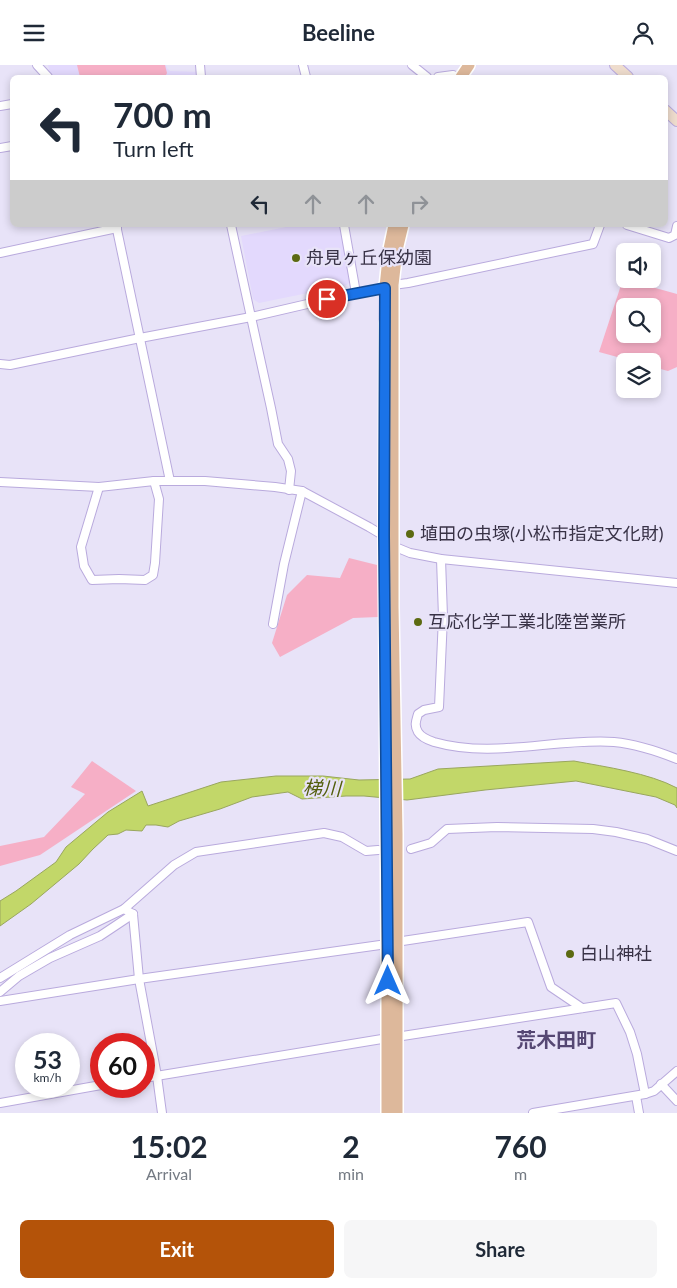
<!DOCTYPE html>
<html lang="en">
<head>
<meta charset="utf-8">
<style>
  body { margin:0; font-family:Lato,"Noto Sans JP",sans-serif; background:#f6f6f7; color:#1f2937; height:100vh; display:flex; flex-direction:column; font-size:19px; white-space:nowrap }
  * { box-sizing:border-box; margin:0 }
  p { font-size:16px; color:#747a83 }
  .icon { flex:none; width:28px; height:28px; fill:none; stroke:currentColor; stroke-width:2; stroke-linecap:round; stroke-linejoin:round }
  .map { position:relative; height:1048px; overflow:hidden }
  .side { display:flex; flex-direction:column; background:#fff; flex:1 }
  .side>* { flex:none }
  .hud { position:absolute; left:10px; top:10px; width:658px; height:152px; border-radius:8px; box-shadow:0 2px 8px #0003; background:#fff; color:#1f2937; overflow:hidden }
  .controls { position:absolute; left:616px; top:178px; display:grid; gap:10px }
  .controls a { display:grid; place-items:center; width:45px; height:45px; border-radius:8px; background:#fff; box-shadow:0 2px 8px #0003; font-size:25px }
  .speed { position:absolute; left:15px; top:968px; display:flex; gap:10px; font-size:25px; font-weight:700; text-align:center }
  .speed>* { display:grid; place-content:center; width:65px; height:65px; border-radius:50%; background:#fff; box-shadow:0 2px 8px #0003; line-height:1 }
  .speed small { font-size:12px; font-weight:400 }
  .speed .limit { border:8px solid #d22; background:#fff; color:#111 }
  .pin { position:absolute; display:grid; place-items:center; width:42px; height:42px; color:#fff; margin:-21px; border:2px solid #fff; border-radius:50%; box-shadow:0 1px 5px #0007 }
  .me { position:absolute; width:55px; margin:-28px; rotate:0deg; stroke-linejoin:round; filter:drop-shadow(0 0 4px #0008) }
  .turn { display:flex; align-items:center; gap:18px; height:105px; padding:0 20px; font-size:22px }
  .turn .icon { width:65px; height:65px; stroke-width:2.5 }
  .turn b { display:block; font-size:35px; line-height:42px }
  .lanes { display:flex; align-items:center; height:48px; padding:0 20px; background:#0003; justify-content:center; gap:25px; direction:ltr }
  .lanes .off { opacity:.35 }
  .eta { display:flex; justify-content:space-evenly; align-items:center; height:85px; text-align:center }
  .eta b { font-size:30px; font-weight:700; line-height:35px }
  .button { display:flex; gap:10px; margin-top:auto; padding:10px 20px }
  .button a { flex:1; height:58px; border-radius:8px; background:#b45309; color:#fff; font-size:20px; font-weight:700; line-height:58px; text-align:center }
  .button a+a { background:#f6f6f7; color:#1f2937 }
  header { display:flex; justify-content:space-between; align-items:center; height:65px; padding:0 20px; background:#fff; font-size:22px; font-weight:700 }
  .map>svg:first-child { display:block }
  .built { fill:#e3d9fd }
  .green { fill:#f6afc6; fill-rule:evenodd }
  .water { fill:#c2d769; stroke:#99a65e }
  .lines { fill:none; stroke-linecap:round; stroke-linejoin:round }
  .minor-casing { stroke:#b9aadd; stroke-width:10 }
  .secondary-casing { stroke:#b9aadd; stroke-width:12 }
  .primary-casing { stroke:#fff; stroke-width:14 }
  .minor { stroke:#fff; stroke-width:8 }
  .secondary { stroke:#eedccd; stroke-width:10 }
  .primary { stroke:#ddb89b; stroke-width:11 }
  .route-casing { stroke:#114b97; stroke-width:12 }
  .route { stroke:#1a73e8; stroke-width:9 }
  .poi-dot { fill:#5c6a12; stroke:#e8e3f8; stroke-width:2 }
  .labels { text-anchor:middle; stroke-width:4.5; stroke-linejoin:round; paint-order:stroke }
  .poi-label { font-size:18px; fill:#383246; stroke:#e8e3f8; text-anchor:start }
  .water-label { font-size:19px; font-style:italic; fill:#535f0d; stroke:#e8e3f8 }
  .quarter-label { font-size:20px; font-weight:bold; fill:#554773; stroke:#e8e3f8 }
</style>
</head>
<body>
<header><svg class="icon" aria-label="menu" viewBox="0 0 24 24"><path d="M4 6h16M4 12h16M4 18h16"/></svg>Beeline<svg class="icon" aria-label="person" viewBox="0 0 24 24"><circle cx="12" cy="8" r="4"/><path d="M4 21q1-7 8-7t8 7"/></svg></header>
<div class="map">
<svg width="677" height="1048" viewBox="0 0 677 1048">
  <rect width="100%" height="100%" fill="#e8e3f8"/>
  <!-- built -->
  <g class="built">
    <polygon points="48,0 166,0 167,3 170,6 198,7 199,12 53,12 50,9"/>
    <polygon points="296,160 340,160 351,216 347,220 259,238 253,234 241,171"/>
  </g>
  <!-- green -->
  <g class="green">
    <polygon points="77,0 165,0 167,8 165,12 80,12"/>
    <path d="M 623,214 L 677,229 L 677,302 L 668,306 L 653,302 L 652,296 L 632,296 L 599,287 ZM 625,241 L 652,241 L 652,269 L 625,269 Z"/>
    <polygon points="349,493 377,500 378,552 353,553 280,592 272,578 287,530 307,510 340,513"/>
    <polygon points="92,696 136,726 40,790 0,801 0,781 44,772 85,729 71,722"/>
  </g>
  <!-- water -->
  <path class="water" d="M 574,696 C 606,702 649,708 677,723 L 677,743 L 675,740 L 656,732 L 576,716 L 485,725 L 407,735 L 364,731 L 346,731 L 302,734 L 288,727 L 252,732 L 220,744 L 179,756 L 168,762 L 156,760 L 146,760 L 142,766 L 126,765 L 118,769 L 108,770 L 93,784 L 79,799 L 31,839 L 0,861 L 0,836 L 16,826 L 56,797 L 66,782 L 108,747 L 142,726 L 148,741 L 221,717 L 276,711 L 323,711 L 359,715 L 410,714 L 438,704 Z"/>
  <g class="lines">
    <!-- minor casing -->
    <g class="minor-casing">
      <g id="minor">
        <polyline points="37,0 48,12"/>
        <polyline points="200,0 201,12"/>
        <polyline points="303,0 306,12"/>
        <polyline points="412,0 427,12"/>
        <polyline points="438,12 453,10"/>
        <polyline points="0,41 12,39"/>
        <polyline points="0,83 12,81"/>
        <polyline points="116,160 170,416"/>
        <polyline points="231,160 251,252 271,343 278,379 288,394 291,406 289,425"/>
        <polyline points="344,160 356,228"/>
        <polyline points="627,160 669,173 675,170 677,161"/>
        <polyline points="0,188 117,163"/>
        <polyline points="393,220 408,218 593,179 600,160"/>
        <polyline points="0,299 10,300 140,273 251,252 346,230 385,223"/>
        <polyline points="0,417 99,422 154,416 205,416 275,422 302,426 369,462 384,471"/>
        <polyline points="99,422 81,482 84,501 92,515 119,514 145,515 153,510 155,498 159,434 154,416"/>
        <polyline points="393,481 410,488 441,494 677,518"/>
        <path d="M 441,494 L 443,552 L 439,642 L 424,645 L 418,649 C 416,656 414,660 418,667 C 421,672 428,675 434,677 C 493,694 554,673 614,677 C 635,679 657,686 677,694"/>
        <polyline points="273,559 284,499 302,426"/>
        <polyline points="411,784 431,778 447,764 497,762 593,764 616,767 647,774 677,786"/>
        <polyline points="133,849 124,844 174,800 196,787 324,768 342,772 366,786 378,785"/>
        <polyline points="133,849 139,914 157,1011 162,1048"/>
        <polyline points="396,877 528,857 551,922 582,943"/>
        <polyline points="0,913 70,870 124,844"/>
        <polyline points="0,927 19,911 31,904 50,893 100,871 133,849"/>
        <polyline points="0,936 139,914 387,879"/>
        <polyline points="396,972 616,938 630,967 637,989 645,1029"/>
        <polyline points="144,1013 388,973"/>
        <polyline points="661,1019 677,1036"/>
        <polyline points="636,1031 639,1048"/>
        <polyline points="0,1038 101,1020"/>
        <polyline points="533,1048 645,1029 654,1026 677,1006"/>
      </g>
    </g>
    <!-- secondary casing -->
    <g class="secondary-casing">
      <g id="secondary">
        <polyline points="615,0 628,12"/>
        <polyline points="665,45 677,56"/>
      </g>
    </g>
    <!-- primary casing -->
    <g class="primary-casing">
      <g id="primary">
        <polyline points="461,12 469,0"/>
        <polyline points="385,222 389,184 394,160"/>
        <polyline points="385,258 384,471 387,879 387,1048"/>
        <polyline points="397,1048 397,769 393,542 393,220 397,185 403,160"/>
      </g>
    </g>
    <!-- minor -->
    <use href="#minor" class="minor"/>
    <!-- secondary -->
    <use href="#secondary" class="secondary"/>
    <!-- primary -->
    <use href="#primary" class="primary"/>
  </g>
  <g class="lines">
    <!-- route casing -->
    <g class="route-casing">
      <polyline id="route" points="327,234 385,223 384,471 388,916"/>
    </g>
    <!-- route -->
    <use href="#route" class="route"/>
  </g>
  <!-- markers -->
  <g class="poi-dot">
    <circle cx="296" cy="193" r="5"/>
    <circle cx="410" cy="469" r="5"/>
    <circle cx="418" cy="557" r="5"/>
    <circle cx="570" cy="889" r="5"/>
  </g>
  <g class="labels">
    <!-- poi labels -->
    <g class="poi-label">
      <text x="306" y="199">舟見ヶ丘保幼園</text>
      <text x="420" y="475">埴田の虫塚(小松市指定文化財)</text>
      <text x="428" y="563">互応化学工業北陸営業所</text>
      <text x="580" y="895">白山神社</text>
    </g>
    <!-- water labels -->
    <g class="water-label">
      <text transform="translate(322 723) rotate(2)" y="7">梯川</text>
    </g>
    <!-- quarter labels -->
    <g class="quarter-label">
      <text x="556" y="982">荒木田町</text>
    </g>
  </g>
</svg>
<div class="controls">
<a><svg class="icon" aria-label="sound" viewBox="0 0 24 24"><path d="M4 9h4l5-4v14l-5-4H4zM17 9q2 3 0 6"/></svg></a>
<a><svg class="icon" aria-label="search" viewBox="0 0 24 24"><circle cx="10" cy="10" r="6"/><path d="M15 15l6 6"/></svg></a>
<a><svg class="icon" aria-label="layers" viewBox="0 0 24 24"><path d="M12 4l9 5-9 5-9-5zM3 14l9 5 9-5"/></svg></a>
</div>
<div class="speed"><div>53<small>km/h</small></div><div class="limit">60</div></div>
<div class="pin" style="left:327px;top:234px;background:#d93025"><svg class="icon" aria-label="arrive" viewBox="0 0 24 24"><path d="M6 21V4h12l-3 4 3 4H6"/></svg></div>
<svg class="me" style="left:388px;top:916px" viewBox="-20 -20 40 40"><path d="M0-17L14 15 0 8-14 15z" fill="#1a73e8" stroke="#fff" stroke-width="4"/></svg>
<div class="hud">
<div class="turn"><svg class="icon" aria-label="left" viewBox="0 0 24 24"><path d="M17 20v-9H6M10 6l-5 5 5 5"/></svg><div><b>700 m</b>Turn left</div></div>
<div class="lanes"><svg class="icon" aria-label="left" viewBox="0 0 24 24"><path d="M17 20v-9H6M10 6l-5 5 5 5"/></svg><svg class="icon off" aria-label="ahead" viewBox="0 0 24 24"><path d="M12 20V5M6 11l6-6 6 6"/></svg><svg class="icon off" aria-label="ahead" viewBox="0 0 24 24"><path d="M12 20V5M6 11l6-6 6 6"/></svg><svg class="icon off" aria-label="right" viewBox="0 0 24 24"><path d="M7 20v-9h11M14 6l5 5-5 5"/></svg></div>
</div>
</div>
<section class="side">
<div class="eta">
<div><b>15:02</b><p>Arrival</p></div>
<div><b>2</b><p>min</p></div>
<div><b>760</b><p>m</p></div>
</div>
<div class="button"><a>Exit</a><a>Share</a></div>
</section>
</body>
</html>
